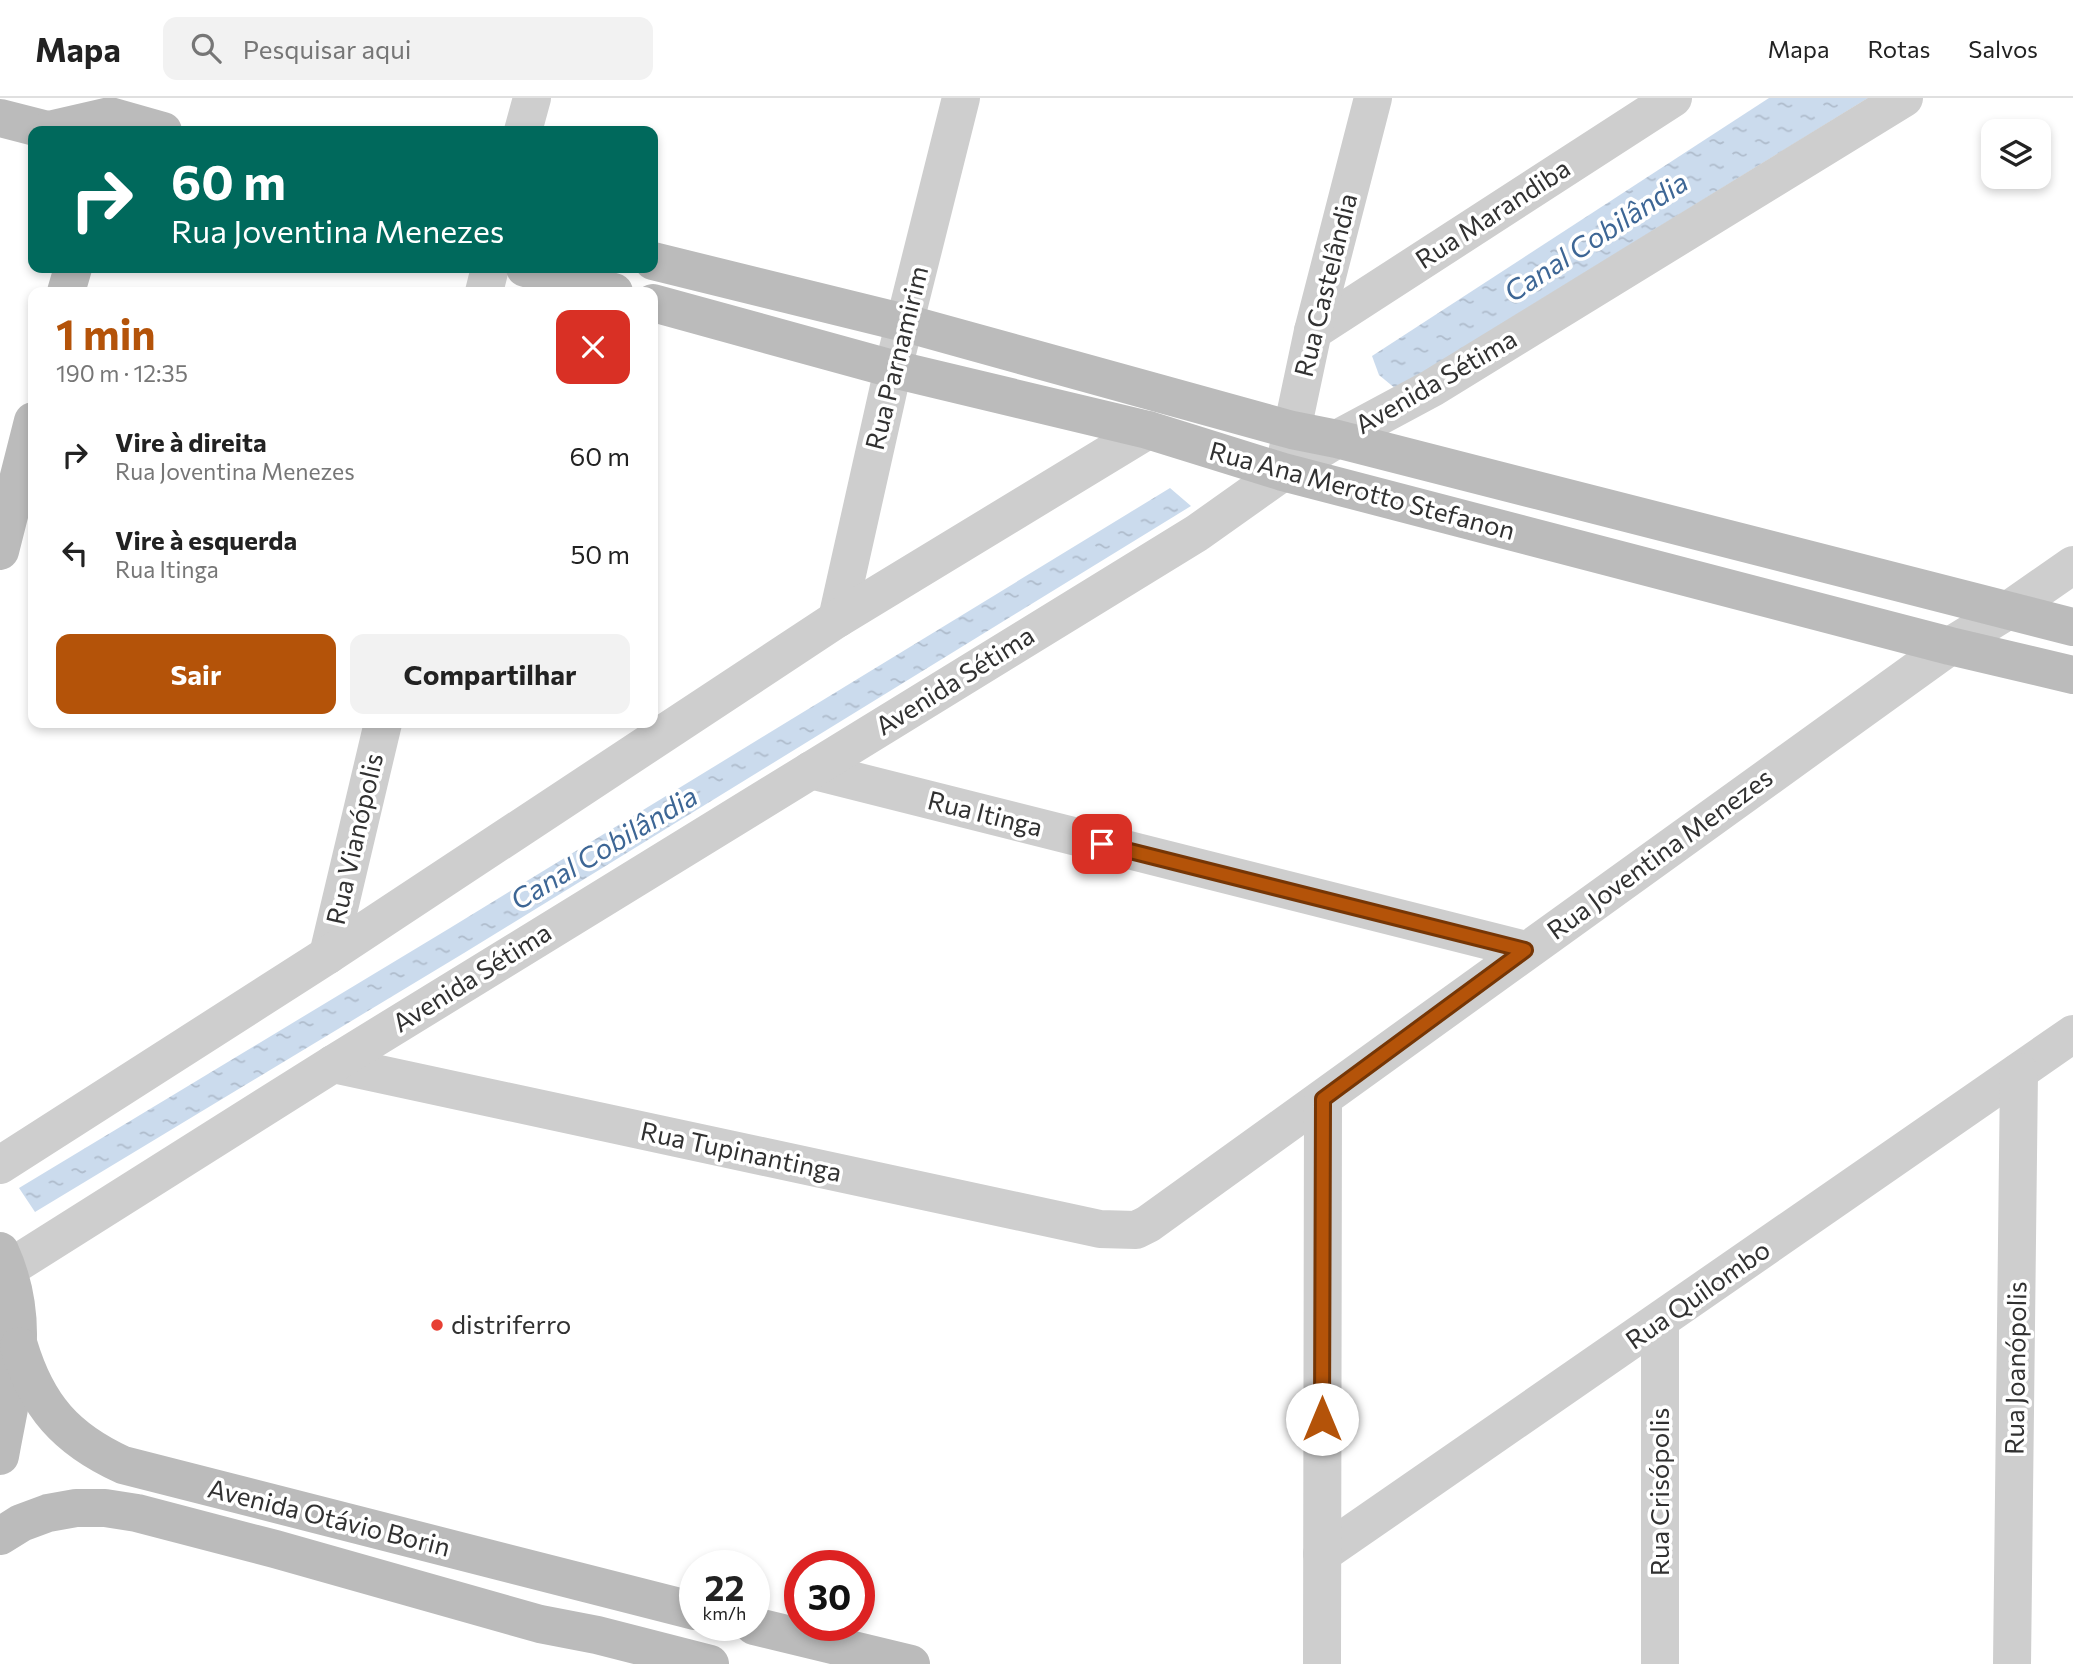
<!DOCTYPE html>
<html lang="pt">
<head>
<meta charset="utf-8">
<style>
  body { margin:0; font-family:Commissioner,sans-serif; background:#f2f2f2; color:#222; height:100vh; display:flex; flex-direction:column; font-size:26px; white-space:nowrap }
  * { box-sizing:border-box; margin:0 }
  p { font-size:23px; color:#767676 }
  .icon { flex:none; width:38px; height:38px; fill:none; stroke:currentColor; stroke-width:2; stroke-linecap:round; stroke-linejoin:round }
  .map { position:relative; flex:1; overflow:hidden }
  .sheet { position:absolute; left:28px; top:189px; width:630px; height:441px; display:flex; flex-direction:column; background:#fff; border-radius:14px; box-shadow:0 4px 10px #0003 }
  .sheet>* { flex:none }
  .banner { position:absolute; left:28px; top:28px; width:630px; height:147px; border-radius:14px; box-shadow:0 4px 10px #0003; background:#00695c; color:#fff; overflow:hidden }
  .buttons { position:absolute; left:1981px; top:21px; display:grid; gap:14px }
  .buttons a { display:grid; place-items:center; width:70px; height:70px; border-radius:14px; background:#fff; box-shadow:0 4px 10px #0003; font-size:35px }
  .speed { position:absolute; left:679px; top:1452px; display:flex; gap:14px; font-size:35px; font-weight:700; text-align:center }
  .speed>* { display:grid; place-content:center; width:91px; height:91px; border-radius:50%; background:#fff; box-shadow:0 4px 10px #0003; line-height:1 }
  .speed small { font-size:18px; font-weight:400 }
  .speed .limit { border:10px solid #d22; background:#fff; color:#111 }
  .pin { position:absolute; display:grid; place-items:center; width:60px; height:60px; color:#fff; margin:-30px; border-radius:14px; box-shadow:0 4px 10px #0006 }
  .me { position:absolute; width:77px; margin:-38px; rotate:0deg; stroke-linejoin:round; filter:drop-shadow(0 0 5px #0008) }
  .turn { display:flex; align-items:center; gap:24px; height:147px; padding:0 28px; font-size:32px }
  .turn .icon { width:91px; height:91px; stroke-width:2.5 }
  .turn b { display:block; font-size:49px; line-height:60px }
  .round { display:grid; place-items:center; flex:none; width:74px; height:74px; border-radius:14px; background:#f2f2f2 }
  .head { display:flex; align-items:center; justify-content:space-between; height:119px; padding:0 28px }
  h1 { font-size:42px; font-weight:700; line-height:52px; color:#b45309 }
  .button { display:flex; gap:14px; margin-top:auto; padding:14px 28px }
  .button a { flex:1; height:80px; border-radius:14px; background:#b45309; color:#fff; font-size:28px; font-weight:700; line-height:80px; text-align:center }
  .button a+a { background:#f2f2f2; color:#222 }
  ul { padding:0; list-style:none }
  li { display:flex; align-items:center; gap:21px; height:98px; padding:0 28px }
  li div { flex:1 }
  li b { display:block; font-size:26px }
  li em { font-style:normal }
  header { display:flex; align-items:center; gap:42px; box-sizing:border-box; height:98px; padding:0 35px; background:#fff; border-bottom:2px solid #e0e0e0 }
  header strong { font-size:33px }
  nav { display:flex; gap:38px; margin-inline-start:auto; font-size:24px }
  .search { width:490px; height:63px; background:#f2f2f2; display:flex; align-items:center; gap:18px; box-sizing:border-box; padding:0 24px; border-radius:14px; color:#767676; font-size:26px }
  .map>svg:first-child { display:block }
  .water { fill:url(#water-ripples) }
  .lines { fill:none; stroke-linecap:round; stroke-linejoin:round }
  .street { stroke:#cecece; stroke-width:38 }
  .secondary { stroke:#bbb; stroke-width:38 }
  .route-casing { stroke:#753606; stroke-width:18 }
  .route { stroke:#b45309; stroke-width:12 }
  .poi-dot { fill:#e73f33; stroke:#fff; stroke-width:2.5 }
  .labels { text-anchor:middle; stroke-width:7; stroke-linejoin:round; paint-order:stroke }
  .street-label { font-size:26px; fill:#313131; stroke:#fff }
  .poi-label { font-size:26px; fill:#313131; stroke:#fff; text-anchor:start }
  .water-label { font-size:28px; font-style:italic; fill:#3d6695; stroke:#fff }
</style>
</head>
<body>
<header>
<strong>Mapa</strong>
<div class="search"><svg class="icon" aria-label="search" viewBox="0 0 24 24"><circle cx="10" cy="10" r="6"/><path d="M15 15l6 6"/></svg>Pesquisar aqui</div>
<nav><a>Mapa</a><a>Rotas</a><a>Salvos</a></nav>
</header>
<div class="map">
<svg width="2073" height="1566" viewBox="0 0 2073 1566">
  <defs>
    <pattern id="water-ripples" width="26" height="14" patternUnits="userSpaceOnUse" patternTransform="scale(1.75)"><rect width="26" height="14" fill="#cbdbed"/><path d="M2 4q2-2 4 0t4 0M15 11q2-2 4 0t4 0" fill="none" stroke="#afbccc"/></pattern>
  </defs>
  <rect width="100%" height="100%" fill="#fff"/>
  <!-- water -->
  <g class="water">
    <polygon points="1769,0 1868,0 1396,291 1379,277 1372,258"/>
    <polygon points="1170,390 1191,408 464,855 35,1114 19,1090 450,830"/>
  </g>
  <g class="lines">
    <!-- street -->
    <g class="street">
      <polyline points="523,33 532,0"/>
      <polyline points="484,194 490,170"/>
      <polyline points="1313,233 1673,0"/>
      <polyline points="1285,365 1313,233 1373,0"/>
      <polyline points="837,521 893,271 961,0"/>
      <polyline points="811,672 1526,852"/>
      <polyline points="328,857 383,625"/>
      <path d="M 333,966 L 1100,1131 L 1136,1132 L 1148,1126 C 1416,934 1682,740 1950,548 L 2007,513 L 2073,467"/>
      <polyline points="0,1067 328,857 837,521 1148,332"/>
      <polyline points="8,1171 333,966 1197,435 1283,374 1337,341 1432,290 1904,0"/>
      <polyline points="1322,1456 2073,936"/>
      <polyline points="1322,1566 1323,1001"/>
      <polyline points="1660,1566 1660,1223"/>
      <polyline points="2012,1566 2019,974"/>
    </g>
    <!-- secondary -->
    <g class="secondary">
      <polyline points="0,20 51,33"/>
      <polyline points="49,32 110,18 163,33"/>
      <polyline points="653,163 905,225 1292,332 1337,341 2073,529"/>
      <polyline points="525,170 614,194"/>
      <polyline points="66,194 73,170"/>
      <polyline points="653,205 893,271 1148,332 1283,374 1950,548 2073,577"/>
      <polyline points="0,453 33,323"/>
      <path d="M 0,1153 C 33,1225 13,1284 0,1358"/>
      <path d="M 19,1248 C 37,1308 66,1341 123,1367 L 695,1513"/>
      <polyline points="0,1438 21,1425 48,1415 76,1410 105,1410 137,1415 275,1451 540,1526 597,1537 710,1566"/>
      <polyline points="754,1528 911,1566"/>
    </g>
  </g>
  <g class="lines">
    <!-- route casing -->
    <g class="route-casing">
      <polyline id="route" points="1102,746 1525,852 1323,1001 1322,1321"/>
    </g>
    <!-- route -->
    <use href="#route" class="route"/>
  </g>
  <!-- markers -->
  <circle class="poi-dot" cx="437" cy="1227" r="7"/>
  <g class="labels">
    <!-- street labels -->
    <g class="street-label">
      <text transform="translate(1493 116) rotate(-33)" y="9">Rua Marandiba</text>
      <text transform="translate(1326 187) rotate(-76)" y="9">Rua Castelândia</text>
      <text transform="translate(897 260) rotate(-76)" y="9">Rua Parnamirim</text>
      <text transform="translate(1436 284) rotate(-30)" y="9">Avenida Sétima</text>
      <text transform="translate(1362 393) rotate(15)" y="9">Rua Ana Merotto Stefanon</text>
      <text transform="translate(955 583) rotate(-32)" y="9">Avenida Sétima</text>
      <text transform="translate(985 716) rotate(14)" y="9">Rua Itinga</text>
      <text transform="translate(355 741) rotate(-77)" y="9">Rua Vianópolis</text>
      <text transform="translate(1660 756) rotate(-36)" y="9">Rua Joventina Menezes</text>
      <text transform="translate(472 880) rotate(-32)" y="9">Avenida Sétima</text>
      <text transform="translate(741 1054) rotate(12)" y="9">Rua Tupinantinga</text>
      <text transform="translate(1698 1197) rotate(-35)" y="9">Rua Quilombo</text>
      <text transform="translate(2016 1270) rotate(-89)" y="9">Rua Joanópolis</text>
      <text transform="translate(1660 1394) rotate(-90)" y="9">Rua Crisópolis</text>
      <text transform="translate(329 1420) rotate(14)" y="9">Avenida Otávio Borin</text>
    </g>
    <!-- poi labels -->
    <g class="poi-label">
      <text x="451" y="1236">distriferro</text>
    </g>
    <!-- water labels -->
    <g class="water-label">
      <text transform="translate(1596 139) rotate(-33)" y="10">Canal Cobilândia</text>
      <text transform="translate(604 750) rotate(-31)" y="10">Canal Cobilândia</text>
    </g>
  </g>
</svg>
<div class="buttons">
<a><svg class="icon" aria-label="layers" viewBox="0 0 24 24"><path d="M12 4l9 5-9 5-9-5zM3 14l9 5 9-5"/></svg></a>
</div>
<div class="speed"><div>22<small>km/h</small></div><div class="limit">30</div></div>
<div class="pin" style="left:1102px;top:746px;background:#d93025"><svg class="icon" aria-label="arrive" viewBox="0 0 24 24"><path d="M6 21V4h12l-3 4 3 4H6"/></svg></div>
<svg class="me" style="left:1322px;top:1321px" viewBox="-20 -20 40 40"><circle r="19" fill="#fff"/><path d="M0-13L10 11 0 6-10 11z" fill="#b45309"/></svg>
<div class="banner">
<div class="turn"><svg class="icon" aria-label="right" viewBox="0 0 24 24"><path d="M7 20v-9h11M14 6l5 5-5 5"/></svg><div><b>60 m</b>Rua Joventina Menezes</div></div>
</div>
<section class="sheet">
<div class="head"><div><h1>1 min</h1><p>190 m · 12:35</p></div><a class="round" style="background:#d93025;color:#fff"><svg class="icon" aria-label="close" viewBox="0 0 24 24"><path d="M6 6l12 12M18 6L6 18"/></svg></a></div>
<ul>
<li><svg class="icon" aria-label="right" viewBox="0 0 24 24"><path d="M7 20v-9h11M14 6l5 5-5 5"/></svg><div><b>Vire à direita</b><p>Rua Joventina Menezes</p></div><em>60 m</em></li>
<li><svg class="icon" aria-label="left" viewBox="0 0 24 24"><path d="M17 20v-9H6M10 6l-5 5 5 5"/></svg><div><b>Vire à esquerda</b><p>Rua Itinga</p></div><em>50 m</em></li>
</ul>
<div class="button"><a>Sair</a><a>Compartilhar</a></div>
</section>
</div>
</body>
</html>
